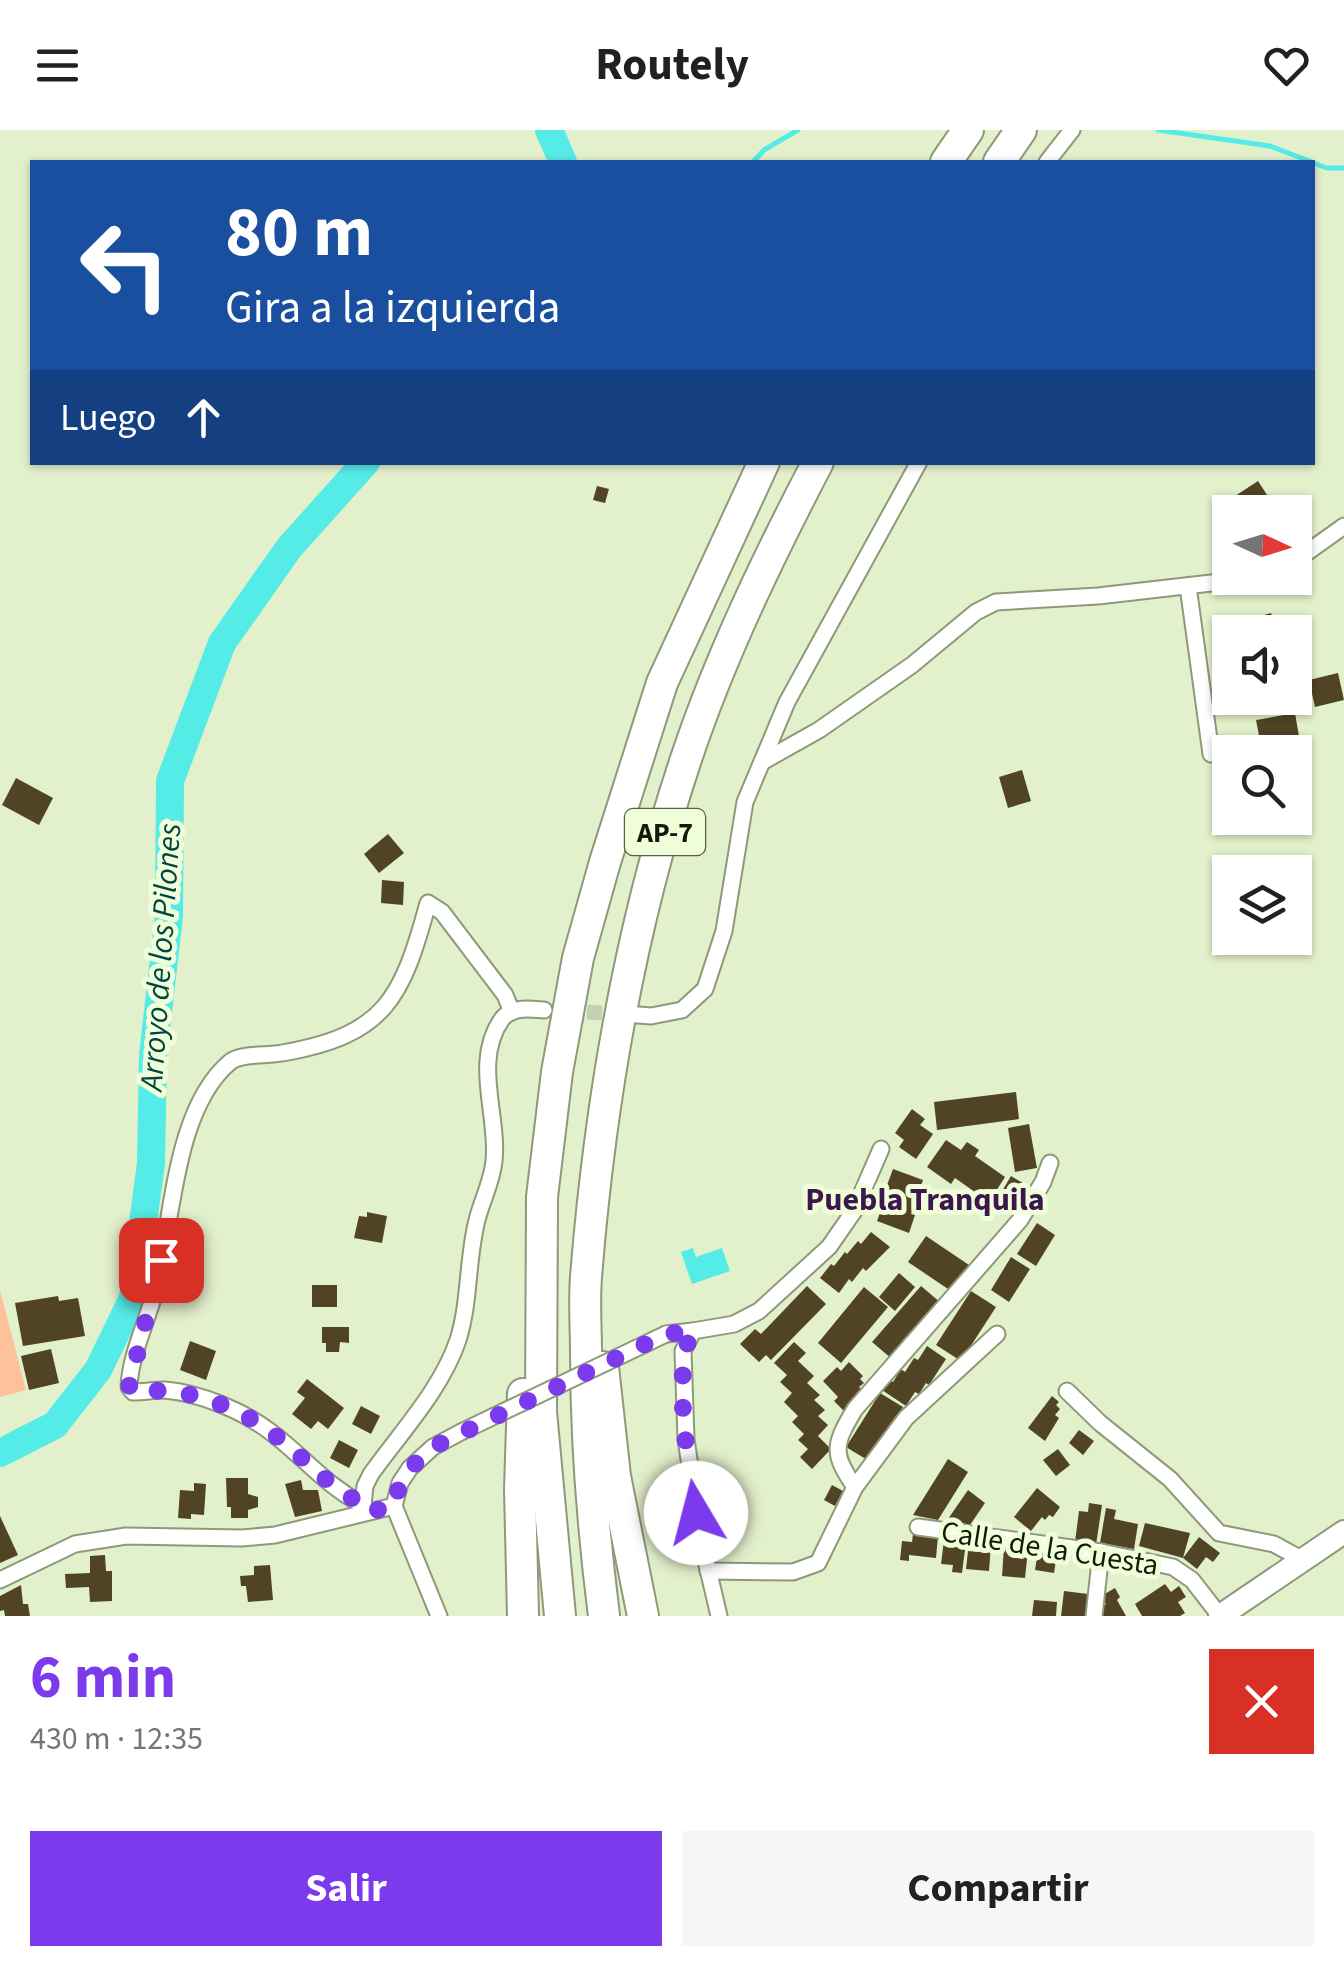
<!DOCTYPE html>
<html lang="es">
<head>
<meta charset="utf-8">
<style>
  body { margin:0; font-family:"Source Sans 3",sans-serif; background:#f6f6f6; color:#202124; height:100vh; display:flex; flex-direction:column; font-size:38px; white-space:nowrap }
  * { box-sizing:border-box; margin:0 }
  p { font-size:32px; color:#757577 }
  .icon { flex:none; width:55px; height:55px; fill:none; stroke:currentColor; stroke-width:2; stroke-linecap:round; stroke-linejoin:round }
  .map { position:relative; height:1486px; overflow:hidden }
  .panel { display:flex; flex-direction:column; background:#fff; flex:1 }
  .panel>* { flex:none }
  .hud { position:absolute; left:30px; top:30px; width:1285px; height:305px; border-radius:0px; box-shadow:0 2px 8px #0004; background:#1a4fa0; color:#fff; overflow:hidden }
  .needle { width:65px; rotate:94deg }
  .buttons { position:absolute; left:1212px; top:365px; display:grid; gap:20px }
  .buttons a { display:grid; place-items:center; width:100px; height:100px; border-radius:0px; background:#fff; box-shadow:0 2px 8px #0004; font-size:50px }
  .pin { position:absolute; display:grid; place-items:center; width:85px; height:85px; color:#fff; margin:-42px; border-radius:20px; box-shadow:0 5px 15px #0006 }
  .me { position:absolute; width:110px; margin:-55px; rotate:352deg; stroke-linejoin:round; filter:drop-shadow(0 0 8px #0008) }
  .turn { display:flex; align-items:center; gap:35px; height:210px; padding:0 30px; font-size:45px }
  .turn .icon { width:130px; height:130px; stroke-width:2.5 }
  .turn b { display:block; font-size:70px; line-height:85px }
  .then { display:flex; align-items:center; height:95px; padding:0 30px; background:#0003; gap:20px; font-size:38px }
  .round { display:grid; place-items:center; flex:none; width:105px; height:105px; border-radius:0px; background:#f6f6f6 }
  .overview { display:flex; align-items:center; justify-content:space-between; height:170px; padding:0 30px }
  h1 { font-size:60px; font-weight:700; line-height:75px; color:#7c3aed }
  .cta { display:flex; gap:20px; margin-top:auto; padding:20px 30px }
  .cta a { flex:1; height:115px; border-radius:0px; background:#7c3aed; color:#fff; font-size:40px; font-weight:700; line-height:115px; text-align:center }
  .cta a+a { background:#f6f6f6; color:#202124 }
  header { display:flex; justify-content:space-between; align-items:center; height:130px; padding:0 30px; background:#fff; font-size:45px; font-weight:700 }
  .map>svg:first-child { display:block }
  .green { fill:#fdc29a }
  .water { fill:#55ebe7 }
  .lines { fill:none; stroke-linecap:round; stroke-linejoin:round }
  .stream { stroke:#55ebe7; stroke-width:5 }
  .river { stroke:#55ebe7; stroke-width:28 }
  .building { fill:#504425 }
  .street-tunnel { stroke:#c4d0af; stroke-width:15; stroke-dasharray:15 8; stroke-linecap:butt }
  .street-casing { stroke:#8d9978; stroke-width:19 }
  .secondary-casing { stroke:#8d9978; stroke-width:26 }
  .highway-casing { stroke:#8d9978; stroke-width:34 }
  .street { stroke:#fff; stroke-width:15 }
  .secondary { stroke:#fff; stroke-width:22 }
  .highway { stroke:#fff; stroke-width:30 }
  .street-bridge-casing { stroke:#8d9978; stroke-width:19; stroke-linecap:butt }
  .street-bridge { stroke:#fff; stroke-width:15 }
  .route { stroke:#7c3aed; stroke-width:18; stroke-dasharray:0 32.4 }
  .labels { text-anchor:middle; stroke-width:10; stroke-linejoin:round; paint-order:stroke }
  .shield { fill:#f0fdd9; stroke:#565d4a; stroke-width:2.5 }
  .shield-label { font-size:28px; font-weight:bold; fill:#14190c }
  .street-label { font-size:30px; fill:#14190c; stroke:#f0fdd9 }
  .water-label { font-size:32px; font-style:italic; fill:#004645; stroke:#f0fdd9 }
  .neighbourhood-label { font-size:32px; font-weight:bold; fill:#3c174d; stroke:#f0fdd9 }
</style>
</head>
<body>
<header><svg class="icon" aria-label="menu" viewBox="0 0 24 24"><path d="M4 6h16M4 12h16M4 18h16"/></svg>Routely<svg class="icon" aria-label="heart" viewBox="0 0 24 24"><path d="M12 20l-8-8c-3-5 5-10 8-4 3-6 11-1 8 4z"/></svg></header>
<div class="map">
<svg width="1344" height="1486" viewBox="0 0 1344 1486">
  <rect width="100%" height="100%" fill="#e3f0cc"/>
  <!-- green -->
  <polygon class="green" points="0,1160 26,1260 0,1267"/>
  <!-- water -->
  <polygon class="water" points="693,1118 696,1127 722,1118 730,1141 692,1154 681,1122"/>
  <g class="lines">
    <!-- stream -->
    <g class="stream">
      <polyline points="1158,0 1270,16 1312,32"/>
      <polyline points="753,32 764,20 798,0"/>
      <polyline points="1313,33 1327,38 1344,38"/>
    </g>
    <!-- river -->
    <g class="river">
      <polyline points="549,0 563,32"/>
      <polyline points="0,1323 55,1295 98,1240 133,1168 151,1033 153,925 169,786 170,651 222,513 289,418 366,332"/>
    </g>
  </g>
  <!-- building -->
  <g class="building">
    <polygon points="1258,351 1278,382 1242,382 1232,368"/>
    <polygon points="597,356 609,359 605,373 593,370"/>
    <polygon points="1271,483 1275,498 1278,497 1280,502 1250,502 1247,490"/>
    <polygon points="1338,543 1344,570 1315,577 1309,550"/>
    <polygon points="1295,583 1301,618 1295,619 1295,622 1270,622 1268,610 1260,611 1256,590"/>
    <polygon points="1022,640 1031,671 1008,678 999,647"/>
    <polygon points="16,648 53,668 39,695 2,675"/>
    <polygon points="388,704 404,723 379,743 364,724"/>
    <polygon points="382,750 404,752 403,775 381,773"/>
    <polygon points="1016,962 1019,989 937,1000 934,972"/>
    <polygon points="912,979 925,989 920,995 933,1004 916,1029 899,1017 904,1010 895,1003"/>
    <polygon points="1029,994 1037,1038 1015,1042 1008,998"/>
    <polygon points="946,1010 961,1020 967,1012 979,1020 975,1026 1005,1047 989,1072 955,1048 951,1054 927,1037"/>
    <polygon points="893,1039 923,1050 911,1084 915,1085 909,1103 877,1091 883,1075 880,1074"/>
    <polygon points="1011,1046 1031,1058 1018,1080 998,1068"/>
    <polygon points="367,1082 387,1086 382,1113 354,1108 359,1086 367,1087"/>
    <polygon points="1037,1093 1055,1105 1036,1136 1017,1124"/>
    <polygon points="871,1102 890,1117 866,1141 863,1138 852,1152 849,1149 839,1163 820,1148 831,1134 834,1136 845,1122 847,1124 858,1111 861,1114"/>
    <polygon points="926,1106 969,1135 951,1161 908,1132"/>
    <polygon points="1011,1127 1030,1139 1009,1172 991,1160"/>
    <polygon points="899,1143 915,1157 895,1181 879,1167"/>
    <rect x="312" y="1155" width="25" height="22"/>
    <polygon points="807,1156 826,1174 771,1230 766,1225 759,1232 740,1214 755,1199 761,1204"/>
    <polygon points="921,1156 941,1173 892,1229 872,1212"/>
    <polygon points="864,1157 888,1177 841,1233 818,1213"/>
    <polygon points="971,1161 996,1177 961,1231 936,1215"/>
    <polygon points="58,1166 59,1171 78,1168 85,1206 23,1216 15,1173"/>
    <polygon points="322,1197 349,1197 349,1213 340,1212 339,1222 326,1222 326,1213 322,1213"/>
    <polygon points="190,1211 216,1221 206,1250 180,1240"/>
    <polygon points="794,1212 806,1223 798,1231 814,1246 807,1253 820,1265 814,1270 825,1280 818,1286 828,1295 818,1306 831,1319 812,1339 800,1327 808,1319 798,1310 804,1304 792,1292 798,1286 784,1272 792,1263 780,1252 787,1245 774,1233"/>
    <polygon points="927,1216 946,1229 929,1255 926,1253 919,1264 915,1262 906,1276 882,1260 889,1249 893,1252 901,1239 905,1242 914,1228 918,1230"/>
    <polygon points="51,1219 59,1253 29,1260 21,1226"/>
    <polygon points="849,1232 863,1246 860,1249 864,1253 859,1257 863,1261 844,1281 834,1271 838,1267 823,1251 837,1237 841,1241"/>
    <polygon points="307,1249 344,1278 328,1299 318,1291 311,1299 292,1284 305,1268 297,1262"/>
    <polygon points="880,1263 903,1277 869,1331 846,1317"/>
    <polygon points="1052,1266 1059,1272 1056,1275 1060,1279 1055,1285 1059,1288 1045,1311 1028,1298"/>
    <polygon points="361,1276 380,1286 371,1304 352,1294"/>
    <polygon points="1079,1300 1094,1311 1083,1325 1069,1313"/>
    <polygon points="339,1310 358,1320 349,1338 330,1328"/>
    <polygon points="1058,1319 1070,1335 1056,1346 1043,1330"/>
    <polygon points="948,1329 968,1342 938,1390 913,1385"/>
    <polygon points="226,1348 248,1348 248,1364 258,1367 258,1377 248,1380 248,1388 231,1388 231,1377 227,1377"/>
    <polygon points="301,1350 303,1360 318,1360 322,1381 295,1387 285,1354"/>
    <polygon points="194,1353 206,1354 204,1385 191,1384 191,1389 178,1388 180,1360 194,1361"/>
    <polygon points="832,1355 843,1361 835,1376 824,1370"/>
    <polygon points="1037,1358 1060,1377 1053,1387 1049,1385 1045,1390 1042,1387 1031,1401 1014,1387"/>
    <polygon points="968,1360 985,1373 970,1395 948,1389"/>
    <polygon points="1089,1373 1102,1375 1096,1415 1075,1412 1079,1381 1088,1382"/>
    <polygon points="1106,1378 1116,1380 1114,1389 1138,1394 1134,1419 1100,1413"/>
    <polygon points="0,1386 18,1425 0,1433"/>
    <polygon points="1145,1393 1190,1403 1183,1428 1199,1407 1220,1423 1213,1432 1206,1427 1197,1439 1183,1428 1139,1416"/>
    <polygon points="913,1404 938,1406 936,1428 909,1425 909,1431 900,1430 902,1411 912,1412"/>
    <polygon points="944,1410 966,1412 962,1443 952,1442 953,1435 941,1434"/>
    <polygon points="980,1415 991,1415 989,1441 966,1439 968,1421 979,1422"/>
    <polygon points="1004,1417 1028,1420 1025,1448 1002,1446"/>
    <polygon points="1038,1421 1057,1424 1054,1443 1035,1440"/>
    <polygon points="105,1425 106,1441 112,1441 112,1471 90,1472 89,1457 66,1458 65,1444 90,1443 90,1426"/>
    <polygon points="270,1435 273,1470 248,1472 246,1456 241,1456 240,1446 254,1445 254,1436"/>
    <polygon points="1165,1454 1171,1462 1179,1456 1186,1467 1178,1472 1185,1483 1180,1486 1142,1486 1135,1474"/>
    <polygon points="21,1455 23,1474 28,1474 30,1486 5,1486 4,1480 0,1481 0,1466"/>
    <polygon points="1115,1458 1120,1467 1117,1470 1126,1486 1101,1486 1100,1477 1106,1474 1101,1466"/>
    <polygon points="1064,1461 1088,1464 1086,1486 1061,1486"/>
    <polygon points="1034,1470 1057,1472 1056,1486 1032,1486"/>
  </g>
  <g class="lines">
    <!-- street-tunnel -->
    <polyline class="street-tunnel" points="564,881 625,884"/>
    <!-- street casing -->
    <g class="street-casing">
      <g id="street">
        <polyline points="1047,32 1072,0"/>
        <polyline points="1295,431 1344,396"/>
        <polyline points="1188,456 1211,624"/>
        <polyline points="762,632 819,600 912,535 976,482 996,472 1098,466 1255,448"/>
        <polyline points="625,884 651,886 682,880 705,859 724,801 745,672 787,572 919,332"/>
        <polyline points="693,1201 734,1194 759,1181 829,1117 854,1081 881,1019"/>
        <polyline points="666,1204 693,1201 683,1221 686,1309 700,1405 719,1486"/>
        <polyline points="1067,1261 1100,1293 1170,1349 1219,1403 1274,1414 1303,1430"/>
        <path d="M 855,1357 C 831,1323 834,1314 855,1279 L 1020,1090 L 1043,1052 L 1050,1033"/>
        <path d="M 363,1375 L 365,1356 L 371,1344 C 401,1302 441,1260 458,1210 C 470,1172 467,1129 477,1090 C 482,1070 492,1052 494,1031 C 499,986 472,931 502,889 C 512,876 529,879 544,880"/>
        <path d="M 368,1382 L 363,1375 C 324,1354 306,1329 272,1303 C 244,1281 200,1263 165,1260 C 154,1260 144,1262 133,1262 L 129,1257 C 130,1226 147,1192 155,1161 C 173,1094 173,980 230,932 C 241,923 267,926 282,923 C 386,905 402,868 428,773 L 442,782 L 505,865 L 512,882"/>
        <polyline points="918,1397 1101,1422 1173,1437 1192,1450 1220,1486"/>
        <polyline points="708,1441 793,1442 818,1433 855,1357 906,1288 997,1204"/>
        <polyline points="0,1450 75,1414 126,1406 242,1408 275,1405 394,1376"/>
        <polyline points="439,1486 394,1376 400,1353 410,1338 433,1317 461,1302"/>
        <polyline points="1094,1486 1101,1422"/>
      </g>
    </g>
    <!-- secondary casing -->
    <g class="secondary-casing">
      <polyline id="secondary" points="1220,1486 1344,1402"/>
    </g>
    <!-- highway casing -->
    <g class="highway-casing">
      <g id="highway">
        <polyline points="946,32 968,0"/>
        <polyline points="999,32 1021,0"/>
        <polyline points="603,1237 615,1346 643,1486"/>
        <polyline points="523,1486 520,1359 523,1264"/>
        <polyline points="560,1486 541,1282 542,1067 557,942 578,828 605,732 662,553 764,332"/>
        <path d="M 604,1486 C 593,1399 586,1311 586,1222 C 586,1198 584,1172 586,1147 C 600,972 630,796 686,629 C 720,527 768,428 818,332"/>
      </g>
    </g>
    <!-- street -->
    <use href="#street" class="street"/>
    <!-- secondary -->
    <use href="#secondary" class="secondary"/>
    <!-- highway -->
    <use href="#highway" class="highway"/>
    <!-- street-bridge casing -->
    <g class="street-bridge-casing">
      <polyline id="street-bridge" points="461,1302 666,1204"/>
    </g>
    <!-- street-bridge -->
    <use href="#street-bridge" class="street-bridge"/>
  </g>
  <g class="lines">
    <!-- route -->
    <path class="route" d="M 161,1130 L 129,1257 L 133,1262 C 144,1262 154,1260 164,1261 C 200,1263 244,1281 272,1303 C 307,1329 323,1353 364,1375 L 368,1382 L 394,1376 C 398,1350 413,1334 433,1317 L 666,1204 L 693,1201 C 671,1235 689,1342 696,1383"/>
  </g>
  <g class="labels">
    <!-- shield labels -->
    <rect class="shield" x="625" y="679" width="80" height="46" rx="8"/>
    <g class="shield-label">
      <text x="665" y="712">AP-7</text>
    </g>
    <!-- street labels -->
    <g class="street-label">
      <text transform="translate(1050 1418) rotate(9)" y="10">Calle de la Cuesta</text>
    </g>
    <!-- water labels -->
    <g class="water-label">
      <text transform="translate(160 827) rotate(-86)" y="11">Arroyo de los Pilones</text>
    </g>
    <!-- neighbourhood labels -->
    <g class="neighbourhood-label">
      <text x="925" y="1080">Puebla Tranquila</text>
    </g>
  </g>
</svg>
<div class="buttons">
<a><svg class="needle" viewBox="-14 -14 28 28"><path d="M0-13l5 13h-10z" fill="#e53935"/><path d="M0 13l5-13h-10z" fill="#757577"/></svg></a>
<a><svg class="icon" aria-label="sound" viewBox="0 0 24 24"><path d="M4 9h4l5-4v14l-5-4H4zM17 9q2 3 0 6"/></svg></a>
<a><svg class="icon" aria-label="search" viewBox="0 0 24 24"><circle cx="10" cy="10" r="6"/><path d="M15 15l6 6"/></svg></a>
<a><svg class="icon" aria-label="layers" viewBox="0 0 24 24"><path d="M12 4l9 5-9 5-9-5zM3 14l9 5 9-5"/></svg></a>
</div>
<div class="pin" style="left:161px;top:1130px;background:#d93025"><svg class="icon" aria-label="arrive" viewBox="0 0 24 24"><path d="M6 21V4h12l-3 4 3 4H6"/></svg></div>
<svg class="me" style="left:696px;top:1383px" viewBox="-20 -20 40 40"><circle r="19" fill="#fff"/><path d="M0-13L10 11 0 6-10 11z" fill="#7c3aed"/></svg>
<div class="hud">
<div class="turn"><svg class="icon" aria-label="left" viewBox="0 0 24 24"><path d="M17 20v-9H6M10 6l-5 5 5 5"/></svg><div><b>80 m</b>Gira a la izquierda</div></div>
<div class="then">Luego<svg class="icon" aria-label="ahead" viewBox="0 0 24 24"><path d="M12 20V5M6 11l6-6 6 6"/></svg></div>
</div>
</div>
<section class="panel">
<div class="overview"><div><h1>6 min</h1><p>430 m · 12:35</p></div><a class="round" style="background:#d93025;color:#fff"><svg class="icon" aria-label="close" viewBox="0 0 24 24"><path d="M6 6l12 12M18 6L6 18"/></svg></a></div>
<div class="cta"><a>Salir</a><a>Compartir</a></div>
</section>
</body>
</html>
